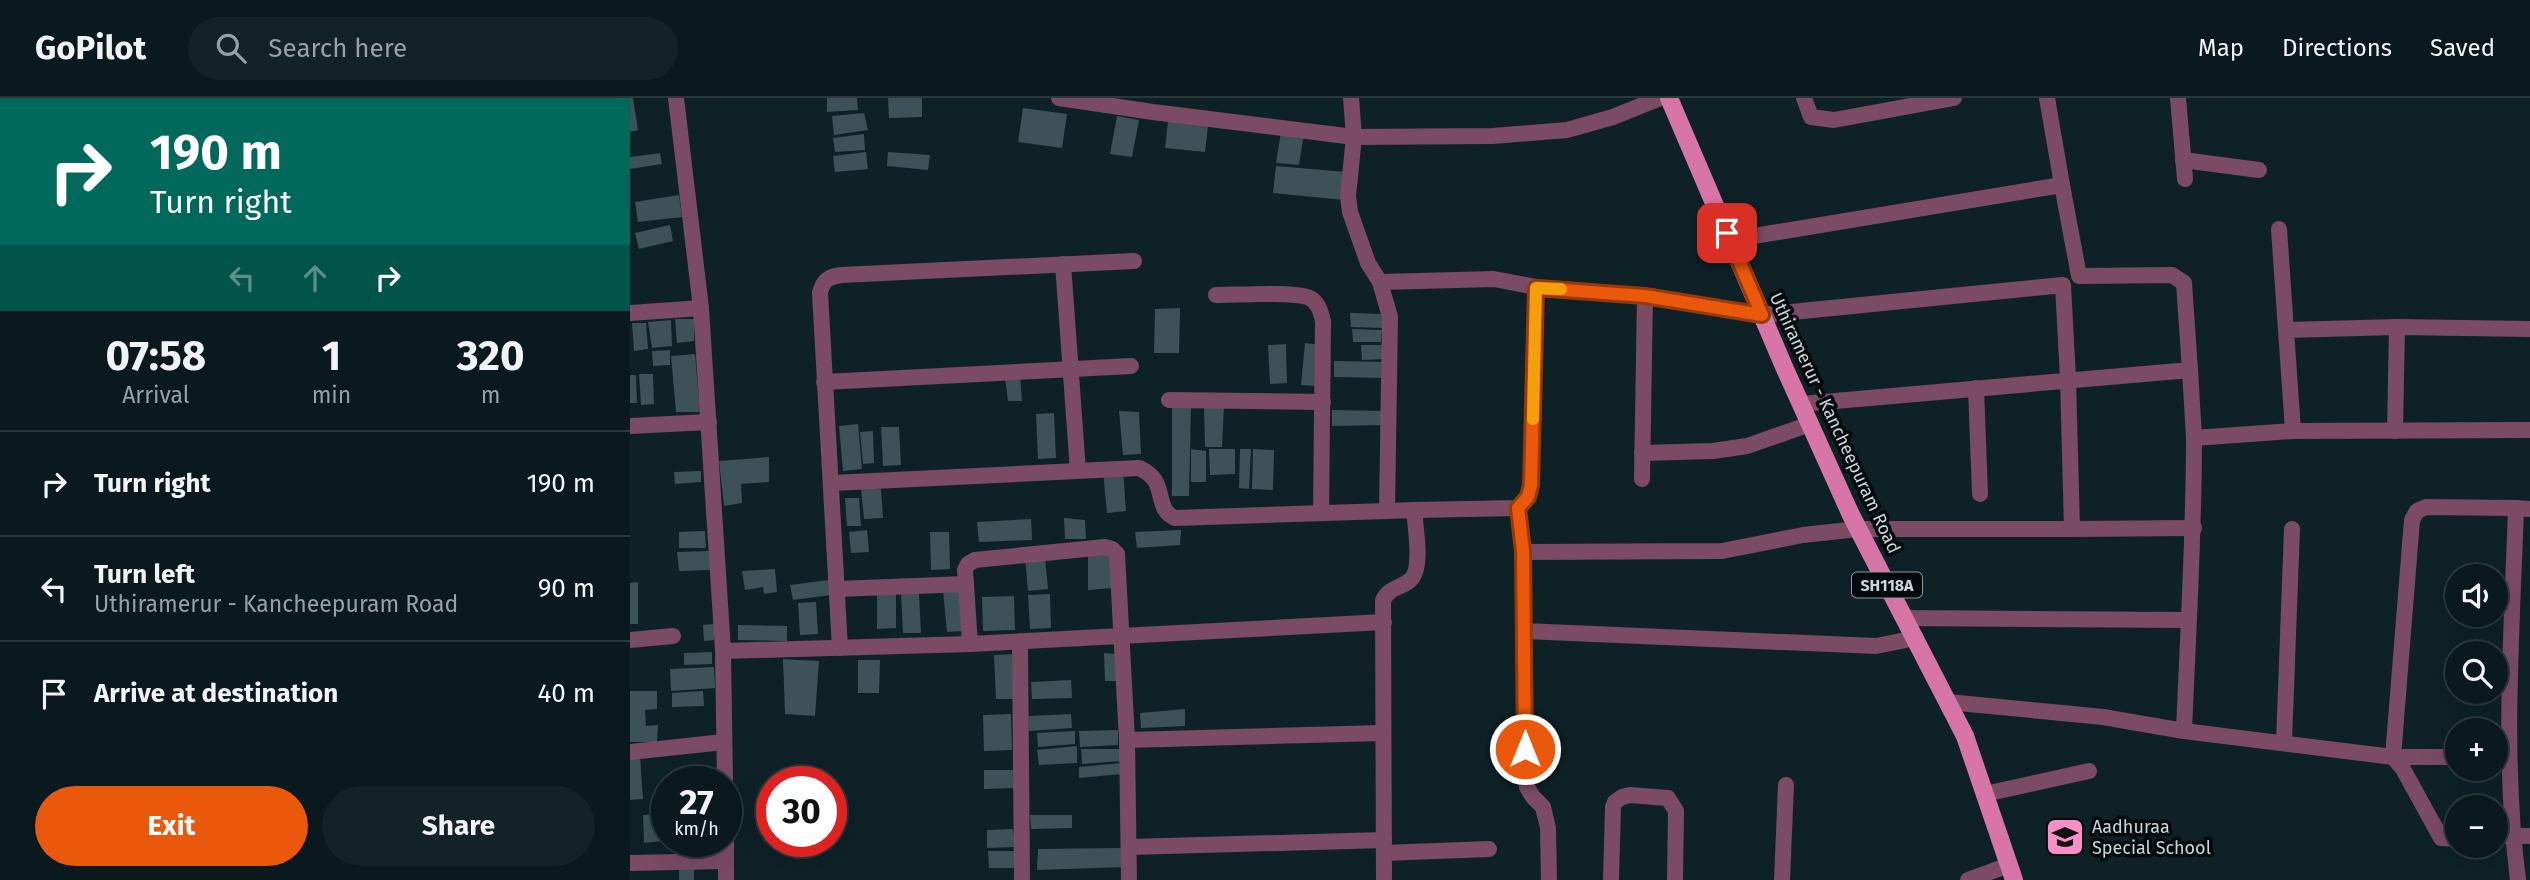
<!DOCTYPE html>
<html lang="en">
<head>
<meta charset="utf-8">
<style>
  body { margin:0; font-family:"Fira Sans",sans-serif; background:#132226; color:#f1f3f6; height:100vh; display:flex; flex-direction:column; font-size:26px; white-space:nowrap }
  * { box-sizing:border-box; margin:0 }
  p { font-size:23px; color:#99a0a4 }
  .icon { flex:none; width:38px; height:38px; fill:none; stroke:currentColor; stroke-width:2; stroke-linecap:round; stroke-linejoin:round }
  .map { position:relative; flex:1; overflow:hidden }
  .side { display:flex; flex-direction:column; background:#0a191d; width:630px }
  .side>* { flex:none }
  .banner { background:#00695c; color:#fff; overflow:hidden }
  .tools { position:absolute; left:1815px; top:466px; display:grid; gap:14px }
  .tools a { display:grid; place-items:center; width:63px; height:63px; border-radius:50%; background:#0a191d; box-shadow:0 7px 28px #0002,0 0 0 2px #2a383b; font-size:35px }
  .speed { position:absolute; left:21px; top:668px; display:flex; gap:14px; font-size:35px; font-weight:700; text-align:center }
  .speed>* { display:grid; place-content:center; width:91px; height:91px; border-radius:50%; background:#0a191d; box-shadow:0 7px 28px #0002,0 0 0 2px #2a383b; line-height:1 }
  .speed small { font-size:18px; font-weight:400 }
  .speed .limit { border:10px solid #d22; background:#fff; color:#111 }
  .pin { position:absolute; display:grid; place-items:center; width:60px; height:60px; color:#fff; margin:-30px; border-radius:14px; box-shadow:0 4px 10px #0006 }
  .me { position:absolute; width:77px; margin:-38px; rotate:0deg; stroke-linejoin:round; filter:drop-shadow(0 0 5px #0008) }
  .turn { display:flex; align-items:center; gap:24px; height:147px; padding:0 35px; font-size:32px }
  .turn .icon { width:91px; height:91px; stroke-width:2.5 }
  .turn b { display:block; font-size:49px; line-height:60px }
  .lanes { display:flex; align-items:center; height:66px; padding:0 35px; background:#0003; justify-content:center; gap:35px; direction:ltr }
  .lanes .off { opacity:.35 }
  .eta { display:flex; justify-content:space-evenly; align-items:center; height:119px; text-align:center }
  .eta b { font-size:42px; font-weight:700; line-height:49px }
  .primary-button { display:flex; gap:14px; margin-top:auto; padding:14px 35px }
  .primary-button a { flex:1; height:80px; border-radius:42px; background:#ea580c; color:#fff; font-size:28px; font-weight:700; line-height:80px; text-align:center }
  .primary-button a+a { background:#132226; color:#f1f3f6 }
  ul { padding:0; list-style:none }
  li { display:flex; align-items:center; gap:21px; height:105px; padding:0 35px; border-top:2px solid #2a383b }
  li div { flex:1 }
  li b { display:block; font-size:26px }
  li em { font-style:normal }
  header { display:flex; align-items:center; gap:42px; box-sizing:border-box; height:98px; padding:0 35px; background:#0a191d; border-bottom:2px solid #2a383b }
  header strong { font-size:33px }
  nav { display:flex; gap:38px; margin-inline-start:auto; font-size:24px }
  .search { width:490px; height:63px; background:#132226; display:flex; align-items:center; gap:18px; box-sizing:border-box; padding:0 24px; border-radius:38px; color:#99a0a4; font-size:26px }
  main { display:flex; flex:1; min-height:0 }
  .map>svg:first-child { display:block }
  .building { fill:#3c5158 }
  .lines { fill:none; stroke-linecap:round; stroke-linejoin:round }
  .minor { stroke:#7a4b63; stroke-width:16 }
  .primary { stroke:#d774a8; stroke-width:18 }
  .route-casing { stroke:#983908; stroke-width:18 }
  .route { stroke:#ea580c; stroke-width:12 }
  .slow { stroke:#f59e0b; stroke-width:12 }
  .labels { text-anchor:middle; stroke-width:7; stroke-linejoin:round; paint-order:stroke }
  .shield { fill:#030a0c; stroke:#8e999c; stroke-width:2 }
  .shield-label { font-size:16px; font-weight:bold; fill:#cad6da }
  .street-label { font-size:18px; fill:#cad6da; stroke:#030a0c }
  .poi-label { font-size:18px; fill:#cad6da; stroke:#030a0c; text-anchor:start }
</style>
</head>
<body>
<header>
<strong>GoPilot</strong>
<div class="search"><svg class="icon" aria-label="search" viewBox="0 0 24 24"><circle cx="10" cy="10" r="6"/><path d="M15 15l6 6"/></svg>Search here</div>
<nav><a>Map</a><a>Directions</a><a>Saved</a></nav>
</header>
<main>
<section class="side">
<div class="banner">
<div class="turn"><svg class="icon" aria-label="right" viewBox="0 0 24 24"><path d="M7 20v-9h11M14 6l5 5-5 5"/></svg><div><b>190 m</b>Turn right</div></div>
<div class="lanes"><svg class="icon off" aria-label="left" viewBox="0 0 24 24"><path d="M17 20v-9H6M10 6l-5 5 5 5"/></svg><svg class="icon off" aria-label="ahead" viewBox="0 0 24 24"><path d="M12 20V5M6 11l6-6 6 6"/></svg><svg class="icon" aria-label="right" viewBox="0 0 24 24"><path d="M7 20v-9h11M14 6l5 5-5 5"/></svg></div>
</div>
<div class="eta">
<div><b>07:58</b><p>Arrival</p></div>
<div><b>1</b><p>min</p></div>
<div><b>320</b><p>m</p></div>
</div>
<ul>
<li><svg class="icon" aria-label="right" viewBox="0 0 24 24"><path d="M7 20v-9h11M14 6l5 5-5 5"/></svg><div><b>Turn right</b></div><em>190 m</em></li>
<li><svg class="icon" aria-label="left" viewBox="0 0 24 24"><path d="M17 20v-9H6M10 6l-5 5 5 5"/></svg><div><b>Turn left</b><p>Uthiramerur - Kancheepuram Road</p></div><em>90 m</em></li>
<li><svg class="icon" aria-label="arrive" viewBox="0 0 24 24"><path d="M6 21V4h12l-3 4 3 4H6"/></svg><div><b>Arrive at destination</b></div><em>40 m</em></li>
</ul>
<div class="primary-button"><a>Exit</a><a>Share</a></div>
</section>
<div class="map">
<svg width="1900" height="782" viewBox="0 0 1900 782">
  <rect width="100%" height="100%" fill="#0d2127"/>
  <!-- building -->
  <g class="building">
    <polygon points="0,0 3,0 8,32 0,34"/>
    <polygon points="197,0 227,0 228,12 197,14"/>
    <polygon points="258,0 292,0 292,19 259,20"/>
    <polygon points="393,10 437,16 432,50 388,44"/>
    <polygon points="234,15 238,32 204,37 202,18"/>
    <polygon points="487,18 509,22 502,59 480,56"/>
    <polygon points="538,23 578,28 575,54 535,50"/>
    <polygon points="651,33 674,36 669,67 646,65"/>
    <polygon points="234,36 235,52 205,54 203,40"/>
    <polygon points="236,54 238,71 205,74 203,58"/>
    <polygon points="258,54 300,57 298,72 257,68"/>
    <polygon points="30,55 32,66 0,71 0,59"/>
    <polygon points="646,68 716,74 714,102 643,95"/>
    <polygon points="49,97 52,119 8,124 5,104"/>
    <polygon points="40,127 43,143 9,151 5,135"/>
    <polygon points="550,210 549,255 524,255 525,211"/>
    <polygon points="720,215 754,216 753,230 721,229"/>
    <polygon points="45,221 64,221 64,243 47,245"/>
    <polygon points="41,222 42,248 22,250 18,224"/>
    <polygon points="2,225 16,225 18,251 4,253"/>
    <polygon points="722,231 752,232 751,244 723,244"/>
    <polygon points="675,245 691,247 687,288 671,287"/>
    <polygon points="656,246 657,285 640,286 638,247"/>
    <polygon points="731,247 757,247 757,261 732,262"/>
    <polygon points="40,252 40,267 23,268 22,253"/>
    <polygon points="65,256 70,314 46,314 41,258"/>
    <polygon points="704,263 757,264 756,280 704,279"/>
    <polygon points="9,276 23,276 24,306 11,307"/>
    <polygon points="0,277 6,277 7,305 0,305"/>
    <polygon points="390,278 392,303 378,303 375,279"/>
    <polygon points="542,305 561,308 559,398 542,398"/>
    <polygon points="574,307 594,307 592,349 575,349"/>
    <polygon points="702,312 757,313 757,327 702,328"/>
    <polygon points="489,313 509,314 511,356 493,357"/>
    <polygon points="424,315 426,360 408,361 406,316"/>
    <polygon points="228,326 232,371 213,373 209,328"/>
    <polygon points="251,329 269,329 271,367 253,368"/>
    <polygon points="243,333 244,365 233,366 230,334"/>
    <polygon points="561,351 576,353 576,384 561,384"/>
    <polygon points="579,351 605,351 605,376 580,377"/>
    <polygon points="610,351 621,351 619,391 609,390"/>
    <polygon points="623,351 644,352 643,392 622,391"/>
    <polygon points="139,359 139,384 111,386 112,405 94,408 89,363"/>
    <polygon points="493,371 496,413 477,415 473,373"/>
    <polygon points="71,373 71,384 45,386 44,374"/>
    <polygon points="231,391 251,391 253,420 234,421"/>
    <polygon points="215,400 229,400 231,428 217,428"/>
    <polygon points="434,420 455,422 456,441 435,441"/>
    <polygon points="401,421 402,442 349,444 347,424"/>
    <polygon points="237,432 239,454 221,455 219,434"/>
    <polygon points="551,432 550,447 507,450 505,434"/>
    <polygon points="75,433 76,450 49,450 49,434"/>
    <polygon points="300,434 319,434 320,471 301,472"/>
    <polygon points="79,453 80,472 49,473 47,454"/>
    <polygon points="458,456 482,456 483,490 458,492"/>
    <polygon points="415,459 418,491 398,493 395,460"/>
    <polygon points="145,471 147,494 134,496 133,489 115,492 112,473"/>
    <polygon points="199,482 201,497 163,502 160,487"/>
    <polygon points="8,484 8,526 0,526 0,485"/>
    <polygon points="335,492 336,533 317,534 313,493"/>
    <polygon points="247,493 266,494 266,530 247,531"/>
    <polygon points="289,495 291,535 273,535 271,496"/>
    <polygon points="420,496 421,530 400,531 398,497"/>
    <polygon points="384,498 385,532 353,533 352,499"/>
    <polygon points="186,504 188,536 170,537 168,505"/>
    <polygon points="84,526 84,542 74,543 73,527"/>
    <polygon points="108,527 157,528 157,543 108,542"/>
    <polygon points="82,554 82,566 54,567 54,555"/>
    <polygon points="474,555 487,556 488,583 475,583"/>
    <polygon points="386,556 386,601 366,601 364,557"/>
    <polygon points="153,561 189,563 185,618 155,616"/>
    <polygon points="228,562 250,562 249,595 228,595"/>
    <polygon points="84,569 85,590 41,593 40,571"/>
    <polygon points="441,582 442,600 402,601 401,584"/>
    <polygon points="0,593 27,593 27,611 15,612 16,628 28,627 27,644 0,644"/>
    <polygon points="73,593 74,608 42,609 42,595"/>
    <polygon points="555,611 555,628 511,630 510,615"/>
    <polygon points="381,616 382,652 354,653 353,617"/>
    <polygon points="441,616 442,630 399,633 398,618"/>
    <polygon points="488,632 488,647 450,649 449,633"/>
    <polygon points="445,633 445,646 408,649 407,635"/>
    <polygon points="447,648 447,665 409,667 407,652"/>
    <polygon points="451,651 490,651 492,663 452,666"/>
    <polygon points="10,658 13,701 0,702 0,659"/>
    <polygon points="492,665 492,676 449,680 449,669"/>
    <polygon points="354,672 384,672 385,690 354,691"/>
    <polygon points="32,716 32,743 14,745 13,717"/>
    <polygon points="400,717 442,717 442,730 401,731"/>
    <polygon points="383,731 385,749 357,750 357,732"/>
    <rect x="68" y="744" width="19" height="3"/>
    <polygon points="495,750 496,769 407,772 408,751"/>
    <polygon points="358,753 390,753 390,770 359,770"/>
    <polygon points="64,764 64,782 49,782 49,766"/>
  </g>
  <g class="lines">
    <!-- minor -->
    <g class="minor">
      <polyline points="46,0 71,210 93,553 95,684"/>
      <polyline points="429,0 523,14 724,39 721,0"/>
      <polyline points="1174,0 1181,19 1204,22 1324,0"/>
      <polyline points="1417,0 1432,87"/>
      <polyline points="1548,0 1555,81"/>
      <polyline points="1553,62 1629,72"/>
      <polyline points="1649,131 1656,232"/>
      <polyline points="1100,142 1432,87 1449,178 1542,177 1554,185 1560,272"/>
      <polyline points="433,166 448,373"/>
      <polyline points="750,184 864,181 906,189 1015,198 1132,217 1433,187 1438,281 1442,431 1564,430"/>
      <path d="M 586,197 C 606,197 665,193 680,200 C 689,205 691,215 693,223 L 691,415"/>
      <polyline points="0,215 71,210"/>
      <polyline points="194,284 501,268"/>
      <polyline points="1346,290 1350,396"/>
      <polyline points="539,302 693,304"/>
      <polyline points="1171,306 1560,272 1564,340 1663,333 1656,232 1767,229 1900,231"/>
      <polyline points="0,328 79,324"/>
      <polyline points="1663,333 1900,332"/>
      <polyline points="1765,333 1767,229"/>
      <polyline points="1012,355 1083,353 1117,348 1180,326"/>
      <polyline points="1012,381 1015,198"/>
      <path d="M 202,385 L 509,370 C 540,383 522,410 545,420 L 757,413 L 760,219 L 750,184 L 738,165 L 720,114 L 718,98 L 724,39 L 863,38 L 937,32 L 983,19 L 1030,0"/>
      <polyline points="888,410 893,454 1092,453 1173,437 1228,431 1442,431"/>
      <polyline points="784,412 888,410 898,399 901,387 906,189"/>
      <polyline points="893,454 894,533 1246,548 1286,540"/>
      <polyline points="207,491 336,486"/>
      <polyline points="1274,520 1558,522"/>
      <polyline points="894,533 895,675 897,689 903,699 913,709 918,730 919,782"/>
      <polyline points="0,542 43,538"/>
      <polyline points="390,544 392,782"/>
      <polyline points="340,546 335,472 338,466 345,462 475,449 482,451 487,456 497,642 499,782"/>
      <path d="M 210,550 L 190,195 C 193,182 198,179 211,177 L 504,163"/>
      <polyline points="93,553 340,546 754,524"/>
      <polyline points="1318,604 1473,619 1554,633 1763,659 1773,671 1811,740 1827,741"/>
      <path d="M 1554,633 C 1558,535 1564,438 1564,340"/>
      <polyline points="497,642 752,635"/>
      <polyline points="1654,644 1662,431"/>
      <polyline points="0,654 94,644"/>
      <polyline points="1827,659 1763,659 1782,422 1787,413 1796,409 1886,410"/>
      <polyline points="1355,696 1459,673"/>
      <polyline points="1866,738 1900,738"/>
      <polyline points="96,744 96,782"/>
      <polyline points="499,749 754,742"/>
      <polyline points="754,755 859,751"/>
      <polyline points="0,765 96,763"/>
      <path d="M 754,782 L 753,502 C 761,488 768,492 779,483 C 794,473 785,428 784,412 L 757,413"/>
      <polyline points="981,782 983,709 985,704 992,699 1000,697 1038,700 1046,713 1045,782"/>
      <polyline points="1152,782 1156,687"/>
      <polyline points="1338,782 1379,767"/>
      <path d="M 1888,782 C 1872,659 1882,533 1886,410 L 1900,411"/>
    </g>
    <!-- primary -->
    <polyline class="primary" points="1039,0 1155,271 1221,417 1335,638 1384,782"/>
  </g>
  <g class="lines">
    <!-- route casing -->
    <g class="route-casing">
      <polyline id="route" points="895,651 893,453 888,410 898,399 901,387 906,190 1015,198 1132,217 1097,135"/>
    </g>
    <!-- route -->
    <use href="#route" class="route"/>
    <!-- slow -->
    <polyline class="slow" points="903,321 906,190 931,191"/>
  </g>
  <!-- icons -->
  <defs>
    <g id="school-square" transform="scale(2.0125)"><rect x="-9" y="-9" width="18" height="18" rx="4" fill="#fa8fc7" stroke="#030a0c"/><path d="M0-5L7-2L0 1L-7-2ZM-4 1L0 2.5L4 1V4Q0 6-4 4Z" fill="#111"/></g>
  </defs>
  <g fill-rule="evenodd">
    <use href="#school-square" x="1435" y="739"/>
  </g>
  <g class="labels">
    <!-- shield labels -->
    <rect class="shield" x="1222" y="474.5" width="70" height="25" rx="5"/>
    <g class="shield-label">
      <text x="1257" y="493">SH118A</text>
    </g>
    <!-- street labels -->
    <g class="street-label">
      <text transform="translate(1205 325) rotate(65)" y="6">Uthiramerur - Kancheepuram Road</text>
    </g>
    <!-- poi labels -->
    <g class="poi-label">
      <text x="1462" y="735">Aadhuraa<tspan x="1462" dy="21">Special School</tspan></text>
    </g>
  </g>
</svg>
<div class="tools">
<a><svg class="icon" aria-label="sound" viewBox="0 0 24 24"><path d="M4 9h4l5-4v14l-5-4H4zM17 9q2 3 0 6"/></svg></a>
<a><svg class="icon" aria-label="search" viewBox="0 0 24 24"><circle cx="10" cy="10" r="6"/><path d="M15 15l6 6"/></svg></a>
<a>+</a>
<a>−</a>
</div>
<div class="speed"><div>27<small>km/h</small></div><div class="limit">30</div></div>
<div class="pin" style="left:1097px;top:135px;background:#d93025"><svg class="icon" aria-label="arrive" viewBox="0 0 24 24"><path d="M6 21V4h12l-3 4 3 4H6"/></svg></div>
<svg class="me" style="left:895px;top:651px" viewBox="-20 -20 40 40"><circle r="17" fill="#ea580c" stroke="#fff" stroke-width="3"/><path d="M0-11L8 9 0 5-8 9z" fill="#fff"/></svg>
</div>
</main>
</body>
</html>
